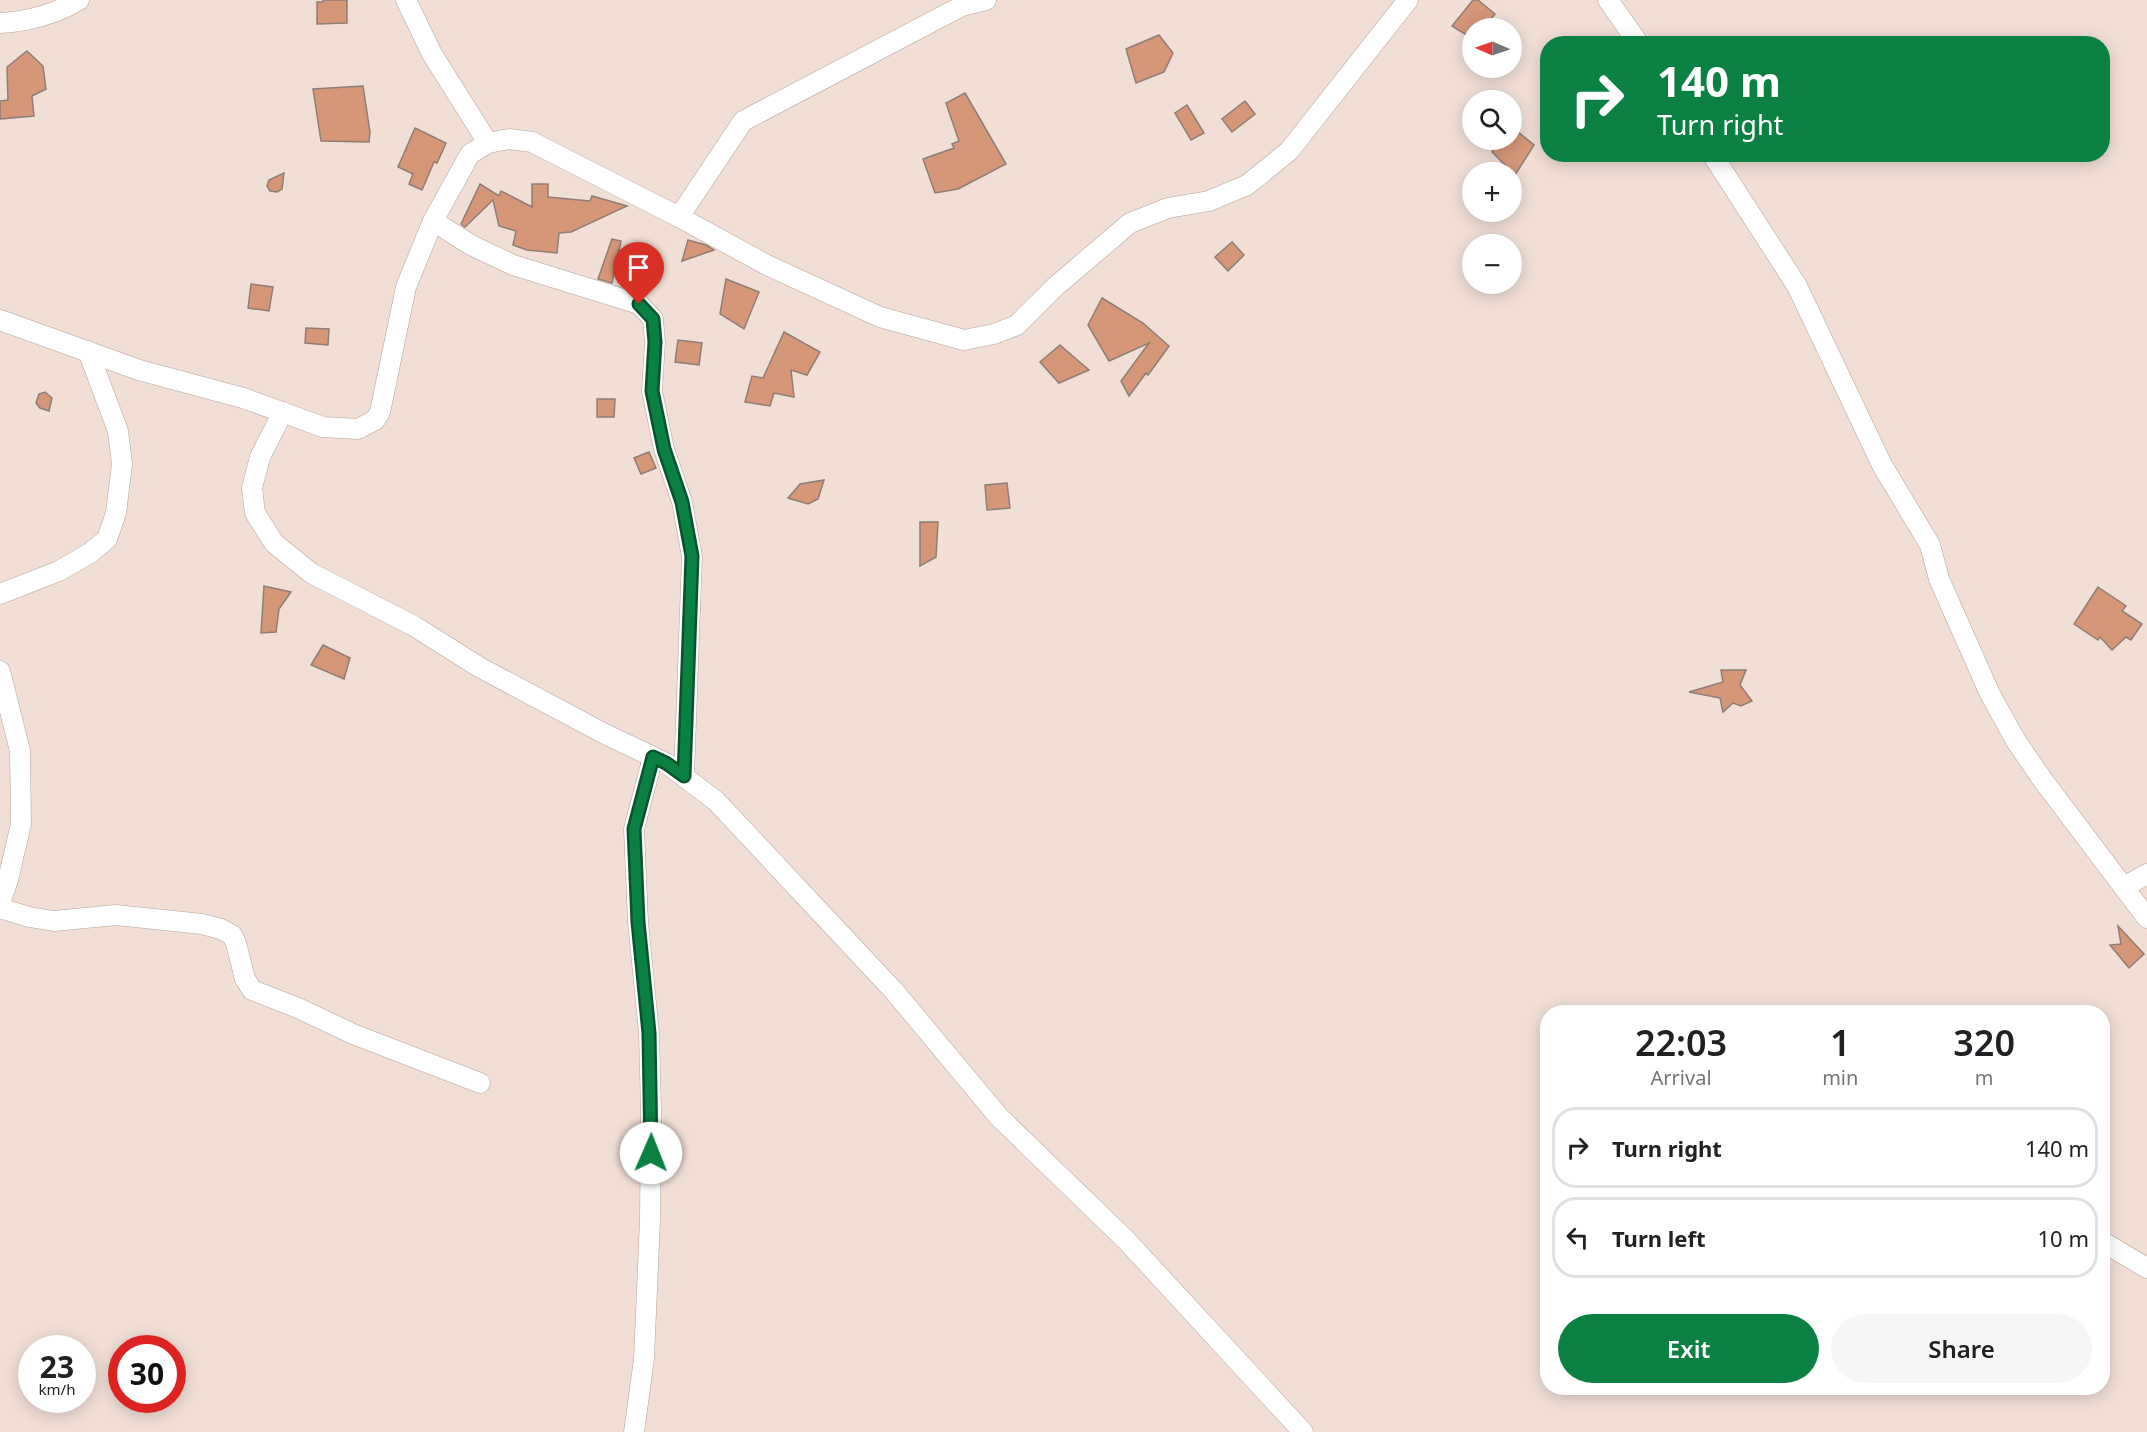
<!DOCTYPE html>
<html lang="en">
<head>
<meta charset="utf-8">
<style>
  body { margin:0; font-family:"Noto Sans",sans-serif; background:#f6f6f6; color:#202124; height:100vh; display:flex; flex-direction:column; font-size:22px; white-space:nowrap }
  * { box-sizing:border-box; margin:0 }
  p { font-size:20px; color:#757577 }
  .icon { flex:none; width:33px; height:33px; fill:none; stroke:currentColor; stroke-width:2; stroke-linecap:round; stroke-linejoin:round }
  .map { position:relative; flex:1; overflow:hidden }
  .side { position:absolute; left:1540px; top:1005px; width:570px; height:390px; display:flex; flex-direction:column; background:#fff; border-radius:24px; box-shadow:0 3px 15px #0003 }
  .side>* { flex:none }
  .guide { position:absolute; left:1540px; top:36px; width:570px; height:126px; border-radius:24px; box-shadow:0 3px 15px #0003; background:#0b8043; color:#fff; overflow:hidden }
  .needle { width:39px; rotate:272deg }
  .buttons { position:absolute; left:1462px; top:18px; display:grid; gap:12px }
  .buttons a { display:grid; place-items:center; width:60px; height:60px; border-radius:50%; background:#fff; box-shadow:0 3px 15px #0003; font-size:30px }
  .speed { position:absolute; left:18px; top:1335px; display:flex; gap:12px; font-size:30px; font-weight:700; text-align:center }
  .speed>* { display:grid; place-content:center; width:78px; height:78px; border-radius:50%; background:#fff; box-shadow:0 3px 15px #0003; line-height:1 }
  .speed small { font-size:15px; font-weight:400 }
  .speed .limit { border:9px solid #d22; background:#fff; color:#111 }
  .pin { position:absolute; display:grid; place-items:center; width:51px; height:51px; color:#fff; margin:-62px -26px; border-radius:50% 50% 50% 0; rotate:-45deg; box-shadow:0 0 6px #0007 }
  .pin .icon { rotate:45deg }
  .me { position:absolute; width:66px; margin:-33px; rotate:1deg; stroke-linejoin:round; filter:drop-shadow(0 0 4px #0008) }
  .turn { display:flex; align-items:center; gap:21px; height:126px; padding:0 18px; font-size:27px }
  .turn .icon { width:78px; height:78px; stroke-width:2.5 }
  .turn b { display:block; font-size:42px; line-height:51px }
  .eta { display:flex; justify-content:space-evenly; align-items:center; height:102px; text-align:center }
  .eta b { font-size:36px; font-weight:600; line-height:42px }
  .primary-button { display:flex; gap:12px; margin-top:auto; padding:12px 18px }
  .primary-button a { flex:1; height:69px; border-radius:36px; background:#0b8043; color:#fff; font-size:24px; font-weight:600; line-height:69px; text-align:center }
  .primary-button a+a { background:#f6f6f6; color:#202124 }
  ul { padding:0; list-style:none }
  li { display:flex; align-items:center; gap:18px; height:81px; margin:0 12px 9px; padding:0 6px; border:3px solid #e0e0e0; border-radius:24px }
  li div { flex:1 }
  li b { display:block; font-size:22px }
  li em { font-style:normal }
  .map>svg:first-child { display:block }
  .building { fill:#d59778; stroke:#8e7e76; stroke-width:1.5 }
  .lines { fill:none; stroke-linecap:round; stroke-linejoin:round }
  .minor-casing { stroke:#b4a39a; stroke-width:21 }
  .minor { stroke:#fff; stroke-width:20 }
  .route-casing { stroke:#07532c; stroke-width:15 }
  .route { stroke:#0b8043; stroke-width:10 }
</style>
</head>
<body>
<div class="map">
<svg width="2147" height="1432" viewBox="0 0 2147 1432">
  <rect width="100%" height="100%" fill="#f1dfd6"/>
  <!-- building -->
  <g class="building">
    <polygon points="323,0 347,0 347,23 317,24 317,2 323,2"/>
    <polygon points="1473,0 1478,0 1495,14 1483,28 1473,28 1473,39 1452,26"/>
    <polygon points="1159,35 1173,53 1164,72 1136,83 1126,49"/>
    <polygon points="27,51 43,66 46,89 32,96 34,116 0,119 0,101 8,100 7,67"/>
    <polygon points="363,86 370,132 369,142 321,141 313,89"/>
    <polygon points="965,93 1006,164 958,189 935,193 923,159 954,148 952,144 959,141 946,103"/>
    <polygon points="1245,101 1255,114 1232,132 1222,119"/>
    <polygon points="1187,105 1204,133 1191,140 1175,113"/>
    <polygon points="1512,127 1534,145 1515,175 1492,152 1499,140 1512,140"/>
    <polygon points="415,128 446,143 437,163 434,162 422,190 409,184 413,174 398,167"/>
    <polygon points="284,173 282,189 277,192 270,191 267,186 269,180"/>
    <polygon points="480,184 499,196 501,191 532,207 532,184 548,184 548,197 590,201 592,196 627,206 571,232 559,233 557,253 527,250 513,245 516,231 499,226 493,200 465,227 461,224"/>
    <polygon points="612,239 621,241 612,283 598,279"/>
    <polygon points="688,240 706,245 714,250 682,261"/>
    <polygon points="1232,242 1244,255 1228,271 1215,257"/>
    <polygon points="726,279 759,292 744,329 720,314"/>
    <polygon points="251,284 273,287 269,311 248,308"/>
    <polygon points="1102,298 1143,323 1169,346 1148,375 1146,373 1129,396 1121,381 1149,343 1109,361 1088,325"/>
    <polygon points="306,328 329,329 328,345 305,343"/>
    <polygon points="784,332 820,352 807,375 791,370 794,397 774,393 770,406 745,402 752,376 763,378"/>
    <polygon points="678,340 702,343 699,365 675,362"/>
    <polygon points="1060,345 1089,370 1059,383 1040,362"/>
    <polygon points="45,392 52,398 49,411 40,408 36,403 39,394"/>
    <polygon points="597,399 615,399 614,417 597,417"/>
    <polygon points="649,452 656,468 641,474 634,458"/>
    <polygon points="824,480 818,499 808,504 788,498 800,484"/>
    <polygon points="1007,483 1010,508 987,510 985,485"/>
    <polygon points="920,522 938,522 936,557 920,566"/>
    <polygon points="264,586 291,592 279,609 276,632 261,633"/>
    <polygon points="2098,587 2126,606 2122,611 2142,624 2131,640 2126,637 2112,650 2100,637 2098,640 2074,624"/>
    <polygon points="323,645 350,658 344,679 311,665"/>
    <polygon points="1721,670 1746,670 1740,685 1752,701 1741,706 1733,703 1723,712 1720,698 1689,692 1723,682"/>
    <polygon points="2118,926 2144,954 2129,968 2110,945 2121,944"/>
  </g>
  <g class="lines">
    <!-- minor casing -->
    <g class="minor-casing">
      <g id="minor">
        <polyline points="406,0 432,54 488,143"/>
        <polyline points="1608,0 1639,44"/>
        <path d="M 0,23 C 26,22 56,14 79,0"/>
        <polyline points="1712,154 1797,286 1882,465 1930,545 1939,579 1990,694 2016,741 2042,779 2147,918"/>
        <polyline points="679,217 743,121 962,6 986,0"/>
        <polyline points="433,221 471,245 513,265 639,304 653,319 655,342 652,391 664,449 682,502 692,556 684,776"/>
        <polyline points="0,320 139,370 243,398 323,427 358,429 375,420 380,412 406,287 433,221 470,154 488,143 509,139 532,142 679,217 765,264 880,317 964,340 994,334 1017,325 1056,286 1130,223 1168,208 1209,201 1247,185 1289,151 1408,0"/>
        <polyline points="283,412 260,457 252,488 255,513 274,543 311,573 414,626 479,667 603,733 666,763 716,801 894,991 999,1117 1126,1240 1303,1432"/>
        <polyline points="0,594 59,571 90,553 107,539 116,513 122,464 118,431 88,351"/>
        <polyline points="0,671 20,751 21,824 8,880 0,903"/>
        <polyline points="2124,887 2147,874"/>
        <polyline points="0,908 29,917 54,921 116,915 202,924 221,929 232,935 236,943 245,979 252,990 298,1008 353,1034 480,1083"/>
        <polyline points="2103,1242 2147,1268"/>
        <polyline points="634,1432 644,1359 650,1219 651,1110 649,1033 638,922 634,829 653,757"/>
      </g>
    </g>
    <!-- minor -->
    <use href="#minor" class="minor"/>
  </g>
  <g class="lines">
    <!-- route casing -->
    <g class="route-casing">
      <polyline id="route" points="639,304 653,319 655,342 652,391 664,449 682,502 692,556 684,776 666,763 653,757 634,829 638,922 649,1033 651,1153"/>
    </g>
    <!-- route -->
    <use href="#route" class="route"/>
  </g>
</svg>
<div class="buttons">
<a><svg class="needle" viewBox="-14 -14 28 28"><path d="M0-13l5 13h-10z" fill="#e53935"/><path d="M0 13l5-13h-10z" fill="#757577"/></svg></a>
<a><svg class="icon" aria-label="search" viewBox="0 0 24 24"><circle cx="10" cy="10" r="6"/><path d="M15 15l6 6"/></svg></a>
<a>+</a>
<a>−</a>
</div>
<div class="speed"><div>23<small>km/h</small></div><div class="limit">30</div></div>
<div class="pin" style="left:639px;top:304px;background:#d93025"><svg class="icon" aria-label="arrive" viewBox="0 0 24 24"><path d="M6 21V4h12l-3 4 3 4H6"/></svg></div>
<svg class="me" style="left:651px;top:1153px" viewBox="-20 -20 40 40"><circle r="19" fill="#fff"/><path d="M0-13L10 11 0 6-10 11z" fill="#0b8043"/></svg>
<div class="guide">
<div class="turn"><svg class="icon" aria-label="right" viewBox="0 0 24 24"><path d="M7 20v-9h11M14 6l5 5-5 5"/></svg><div><b>140 m</b>Turn right</div></div>
</div>
<section class="side">
<div class="eta">
<div><b>22:03</b><p>Arrival</p></div>
<div><b>1</b><p>min</p></div>
<div><b>320</b><p>m</p></div>
</div>
<ul>
<li><svg class="icon" aria-label="right" viewBox="0 0 24 24"><path d="M7 20v-9h11M14 6l5 5-5 5"/></svg><div><b>Turn right</b></div><em>140 m</em></li>
<li><svg class="icon" aria-label="left" viewBox="0 0 24 24"><path d="M17 20v-9H6M10 6l-5 5 5 5"/></svg><div><b>Turn left</b></div><em>10 m</em></li>
</ul>
<div class="primary-button"><a>Exit</a><a>Share</a></div>
</section>
</div>
</body>
</html>
